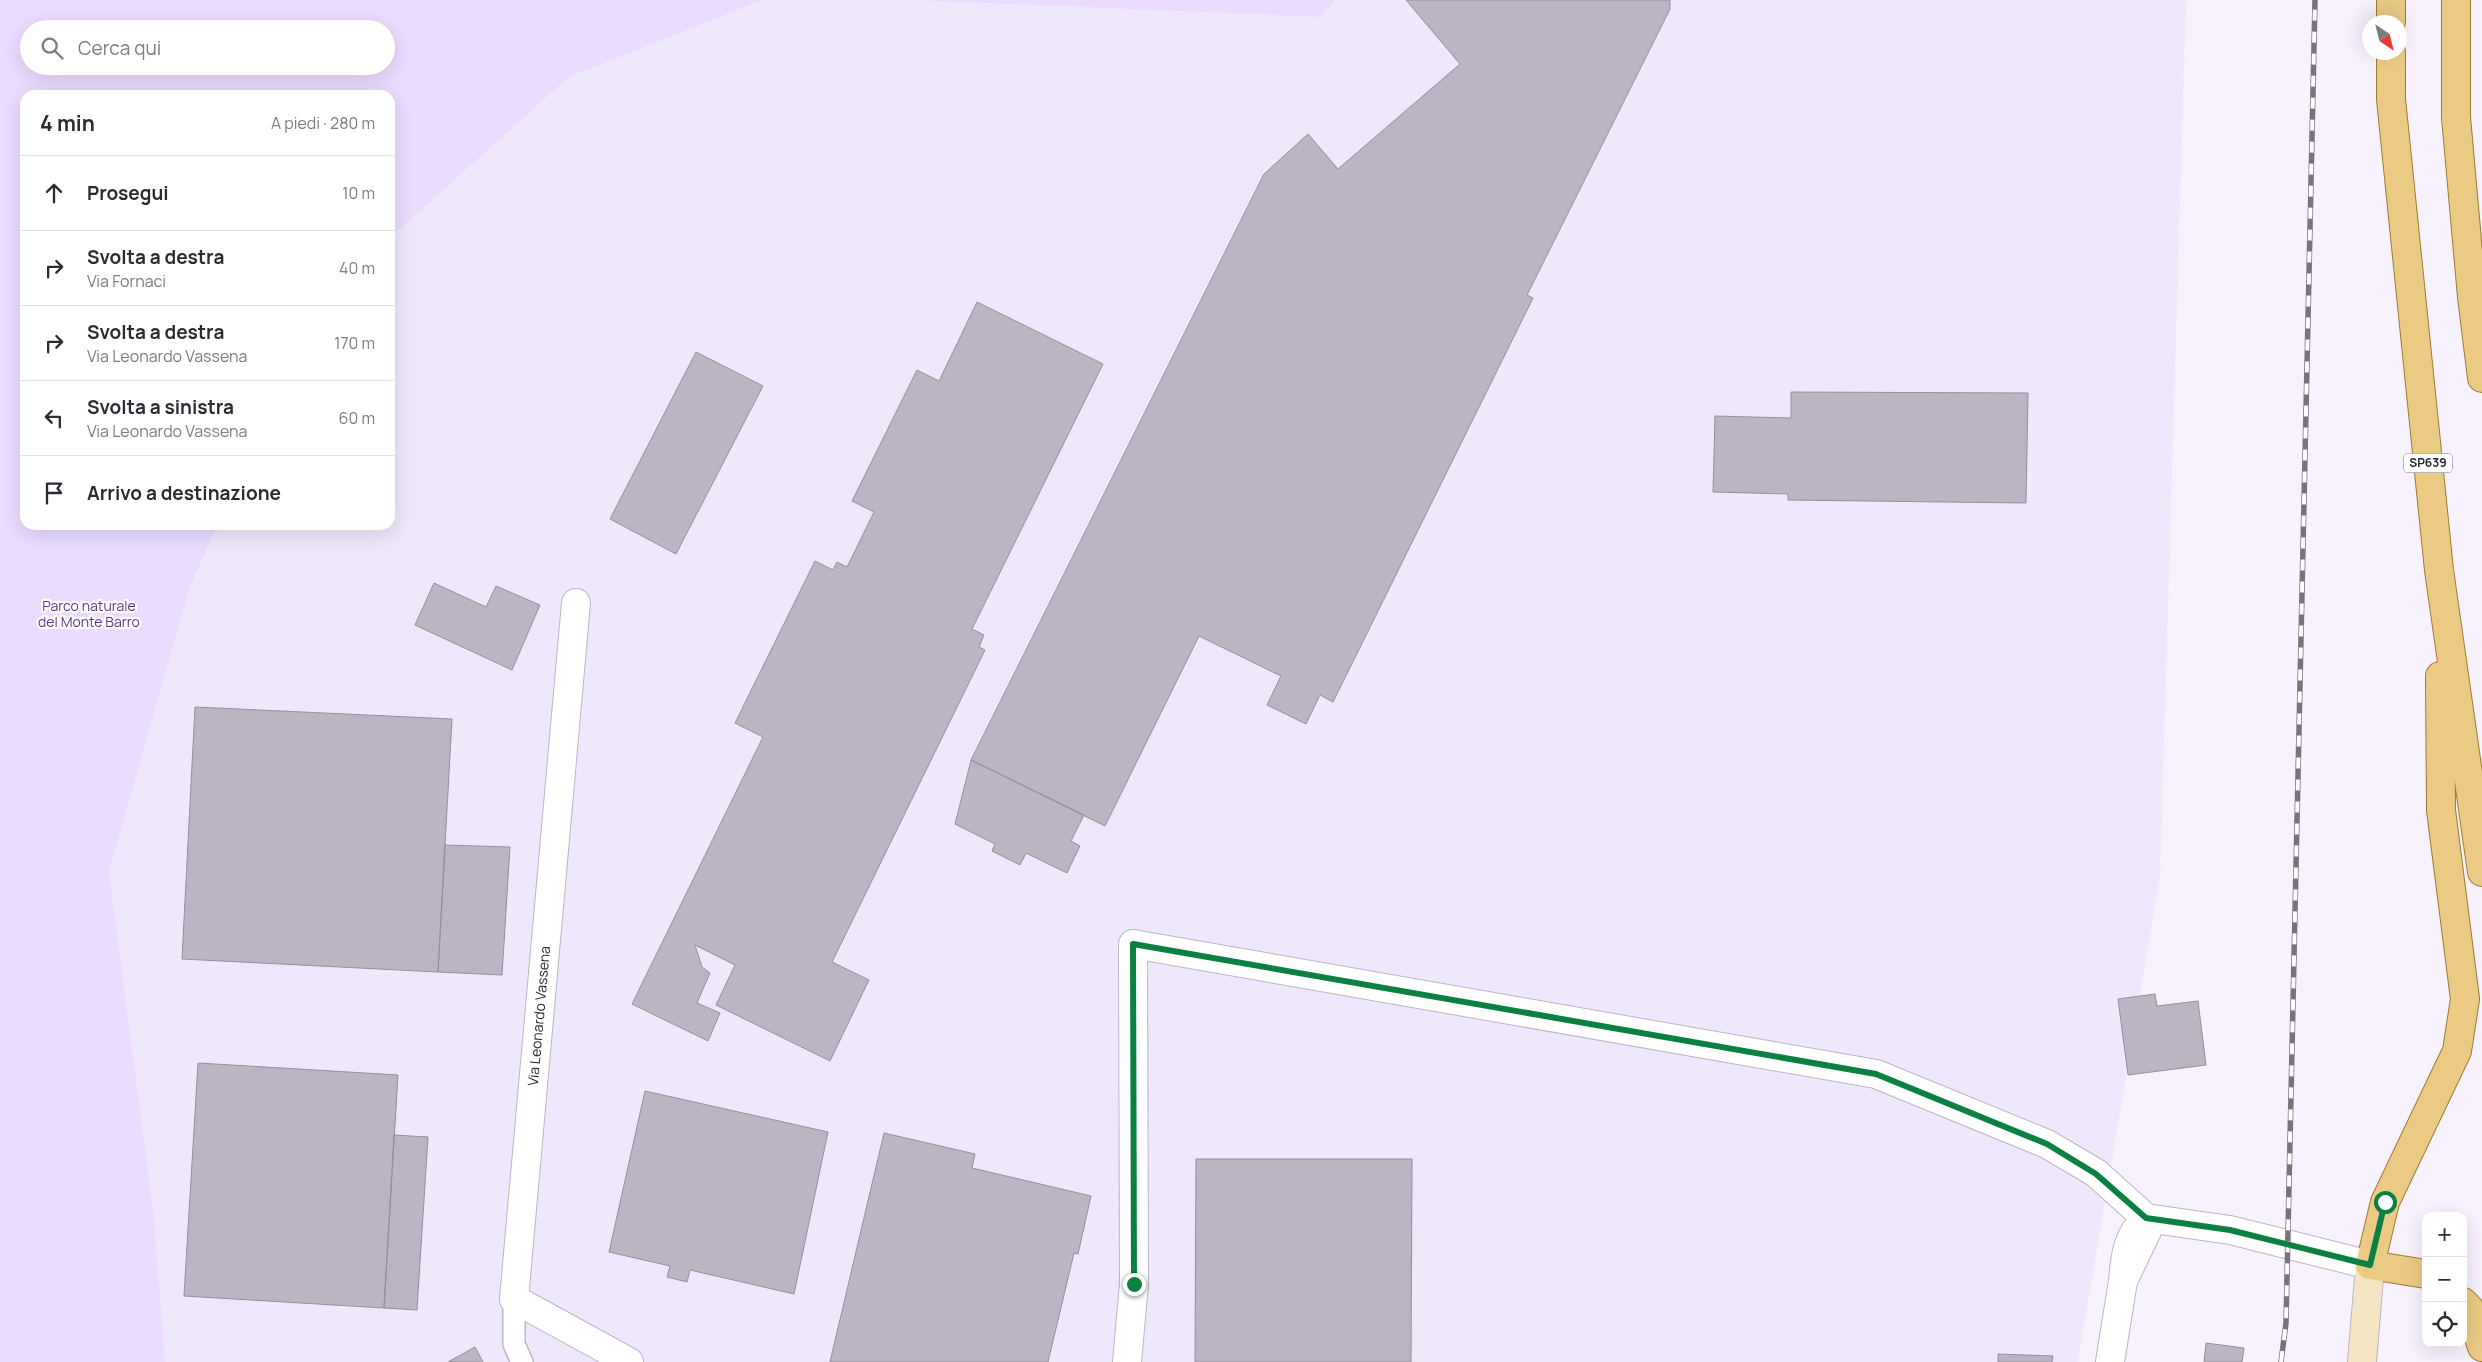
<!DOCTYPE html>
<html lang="it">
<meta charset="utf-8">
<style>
:root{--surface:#fff;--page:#f7f7f7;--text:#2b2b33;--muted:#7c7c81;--line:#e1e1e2}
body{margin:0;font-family:Manrope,sans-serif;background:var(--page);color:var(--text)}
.controls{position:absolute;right:15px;bottom:15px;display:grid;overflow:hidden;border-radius:10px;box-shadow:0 5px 20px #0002}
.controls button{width:45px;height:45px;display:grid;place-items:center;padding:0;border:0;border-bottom:1px solid var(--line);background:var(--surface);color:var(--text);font:25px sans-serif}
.compass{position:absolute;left:2362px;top:15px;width:45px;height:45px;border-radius:50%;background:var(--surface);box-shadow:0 5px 20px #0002;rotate:145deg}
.stop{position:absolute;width:15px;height:15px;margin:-11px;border:4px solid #0b8043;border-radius:50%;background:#fff}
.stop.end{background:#0b8043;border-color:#fff;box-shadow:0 1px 5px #0008}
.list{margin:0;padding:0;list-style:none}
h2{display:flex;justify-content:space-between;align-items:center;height:65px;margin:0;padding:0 20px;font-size:21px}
h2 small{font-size:16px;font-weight:400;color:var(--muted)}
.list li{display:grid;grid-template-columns:32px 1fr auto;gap:15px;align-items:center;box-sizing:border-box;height:75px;padding:0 20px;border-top:1px solid var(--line)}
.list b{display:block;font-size:19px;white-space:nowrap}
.list p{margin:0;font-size:16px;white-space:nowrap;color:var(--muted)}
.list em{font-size:16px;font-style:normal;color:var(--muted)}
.icon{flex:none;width:28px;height:28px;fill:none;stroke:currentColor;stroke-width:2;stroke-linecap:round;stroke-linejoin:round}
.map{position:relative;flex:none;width:2482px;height:1362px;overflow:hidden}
.search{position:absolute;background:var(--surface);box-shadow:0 5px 20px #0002;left:20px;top:20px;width:375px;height:55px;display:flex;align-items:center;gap:12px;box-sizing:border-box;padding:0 18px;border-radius:28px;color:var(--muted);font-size:19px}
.panel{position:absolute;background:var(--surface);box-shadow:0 5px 20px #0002;left:20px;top:90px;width:375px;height:440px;border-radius:15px}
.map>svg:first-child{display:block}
.built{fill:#efe7fc}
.green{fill:#eadbff;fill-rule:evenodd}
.building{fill:#bbb5c3;stroke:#948f9c}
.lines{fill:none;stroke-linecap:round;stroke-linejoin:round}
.service-casing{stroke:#bbb5c3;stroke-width:24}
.minor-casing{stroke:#bbb5c3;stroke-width:30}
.secondary-casing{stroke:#bbb5c3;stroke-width:30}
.primary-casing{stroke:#9f7a30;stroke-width:30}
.service{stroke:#fff;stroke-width:21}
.minor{stroke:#fff;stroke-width:28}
.secondary{stroke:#f5e4c2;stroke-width:28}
.primary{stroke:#ebca84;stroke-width:28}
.rail-casing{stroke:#76737a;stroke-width:5.5}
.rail{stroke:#fff;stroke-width:4;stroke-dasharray:11;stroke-linecap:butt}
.route{stroke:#0b8043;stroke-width:6}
.labels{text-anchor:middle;stroke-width:4.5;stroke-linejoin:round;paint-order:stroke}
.shield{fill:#fff;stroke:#6a686c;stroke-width:1}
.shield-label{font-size:12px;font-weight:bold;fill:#2a282d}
.park-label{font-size:14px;fill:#62348e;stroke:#fff}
.street-label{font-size:14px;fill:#2a282d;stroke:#fff}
</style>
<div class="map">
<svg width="2482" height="1362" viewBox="0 0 2482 1362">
<rect width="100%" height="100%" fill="#f7f2fe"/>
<path class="built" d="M762 0H913L1320 17 1336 0H2186L2160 875 2078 1362H165L154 1217 109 872 190 586 218 525H390V238L569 77Z"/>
<path class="green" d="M0 0H762L569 77 390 238V95H25V525H218L190 586 109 872 154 1217 165 1362H0ZM29 29H386V66H29Z
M913 0H1336L1320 17Z"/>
<path class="building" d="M1406 0H1670V9L1527 295 1533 298 1333 702 1320 695 1306 724 1267 705 1281 676 1199 636 1105 826 971 760 1264 174 1308 134 1338 169 1460 64Z
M977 302 1103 364 972 629 984 635 979 647 985 650 832 962 869 980 830 1061 716 1005 735 965 695 945 702 967 710 973 697 1003 720 1013 708 1041 632 1004 763 737 735 723 815 561 833 570 837 562 847 567 874 512 852 501 917 370 939 381Z
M696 352 763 386 676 554 610 519Z
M1791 392 2028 393 2026 503 1788 500V494L1713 492 1715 416 1791 418Z
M434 583 486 607 496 586 540 605 512 670 415 625Z
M195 707 452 719 438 972 182 959Z
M971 760 1084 815 1071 841 1080 846 1067 873 1026 853 1020 865 992 851 995 844 955 824Z
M445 845 510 847 502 975 438 972Z
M2155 994 2157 1006 2198 1001 2206 1065 2128 1075 2118 999Z
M198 1063 398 1075 384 1308 184 1296Z
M645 1091 828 1132 794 1294 690 1270 687 1282 667 1277 670 1266 609 1252Z
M884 1133 975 1154 972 1168 1091 1196 1078 1254 1074 1253 1048 1362H830Z
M394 1135 428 1137 417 1310 384 1308Z
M1196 1159H1412L1411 1362H1195Z
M2206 1343 2244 1348 2242 1362H2204Z
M475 1347 483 1362H448Z
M1998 1354 2053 1356 2052 1362H1998Z"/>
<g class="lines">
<defs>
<path id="service" d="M514 1299V1344L522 1362"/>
<path id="minor" d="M576 603 514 1299 629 1362
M2146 1218 2230 1230 2370 1265
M2146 1218 2147 1231 2123 1281C2125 1256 2127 1236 2146 1218Z
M1127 1362 1134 1284 1133 944 1876 1074 2047 1144 2096 1173 2146 1218
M2110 1362 2123 1281"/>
<path id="secondary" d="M2362 1362 2370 1265"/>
<path id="primary" d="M2456 0V117L2472 297 2482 378
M2391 22V0
M2391 52V99L2439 570 2482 872
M2426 1274 2370 1265 2385 1202 2457 1051 2465 999 2441 810 2440 676
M2463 1302 2469 1308 2482 1347"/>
</defs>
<use href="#service" class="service-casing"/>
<use href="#minor" class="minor-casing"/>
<use href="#secondary" class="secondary-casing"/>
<use href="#primary" class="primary-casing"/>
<use href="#service" class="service"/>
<use href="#minor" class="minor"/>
<use href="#secondary" class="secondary"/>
<use href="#primary" class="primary"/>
<defs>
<path id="rail" d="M2281 1362 2286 1323 2315 0"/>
</defs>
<use href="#rail" class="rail-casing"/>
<use href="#rail" class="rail"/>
</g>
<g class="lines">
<path class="route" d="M1134 1284 1133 944 1876 1074 2047 1144 2096 1174 2146 1218 2230 1230 2370 1265 2385 1202"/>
</g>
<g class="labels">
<rect class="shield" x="2404" y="453.5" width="48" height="19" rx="4"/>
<g class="shield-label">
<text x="2428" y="467">SP639</text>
</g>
<g class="park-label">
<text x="89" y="611">Parco naturale<tspan x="89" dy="16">del Monte Barro</tspan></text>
</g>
<g class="street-label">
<text transform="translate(539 1016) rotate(-85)" y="5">Via Leonardo Vassena</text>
</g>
</g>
</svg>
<div class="controls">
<button>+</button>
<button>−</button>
<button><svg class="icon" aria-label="locate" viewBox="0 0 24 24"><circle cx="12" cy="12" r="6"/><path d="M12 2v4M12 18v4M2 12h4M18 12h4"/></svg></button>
</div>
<svg class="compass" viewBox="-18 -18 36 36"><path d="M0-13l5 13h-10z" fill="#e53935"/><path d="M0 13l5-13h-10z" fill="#7c7c81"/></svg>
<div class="stop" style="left:2385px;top:1202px"></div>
<div class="stop end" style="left:1134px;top:1284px"></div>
<div class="search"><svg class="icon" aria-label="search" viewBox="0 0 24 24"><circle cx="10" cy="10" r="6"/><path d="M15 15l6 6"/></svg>Cerca qui</div>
<section class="panel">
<h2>4 min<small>A piedi · 280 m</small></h2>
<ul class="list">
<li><svg class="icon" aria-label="ahead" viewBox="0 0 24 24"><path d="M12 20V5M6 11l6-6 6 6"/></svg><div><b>Prosegui</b></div><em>10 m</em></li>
<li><svg class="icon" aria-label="right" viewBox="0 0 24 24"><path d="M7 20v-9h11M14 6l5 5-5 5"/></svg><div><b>Svolta a destra</b><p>Via Fornaci</p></div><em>40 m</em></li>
<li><svg class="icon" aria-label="right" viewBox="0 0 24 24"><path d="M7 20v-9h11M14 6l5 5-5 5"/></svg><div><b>Svolta a destra</b><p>Via Leonardo Vassena</p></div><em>170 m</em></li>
<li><svg class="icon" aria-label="left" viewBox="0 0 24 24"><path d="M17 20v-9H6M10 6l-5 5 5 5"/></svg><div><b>Svolta a sinistra</b><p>Via Leonardo Vassena</p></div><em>60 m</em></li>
<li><svg class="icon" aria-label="arrive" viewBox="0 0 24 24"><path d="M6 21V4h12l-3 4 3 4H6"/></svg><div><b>Arrivo a destinazione</b></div></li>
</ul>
</section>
</div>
